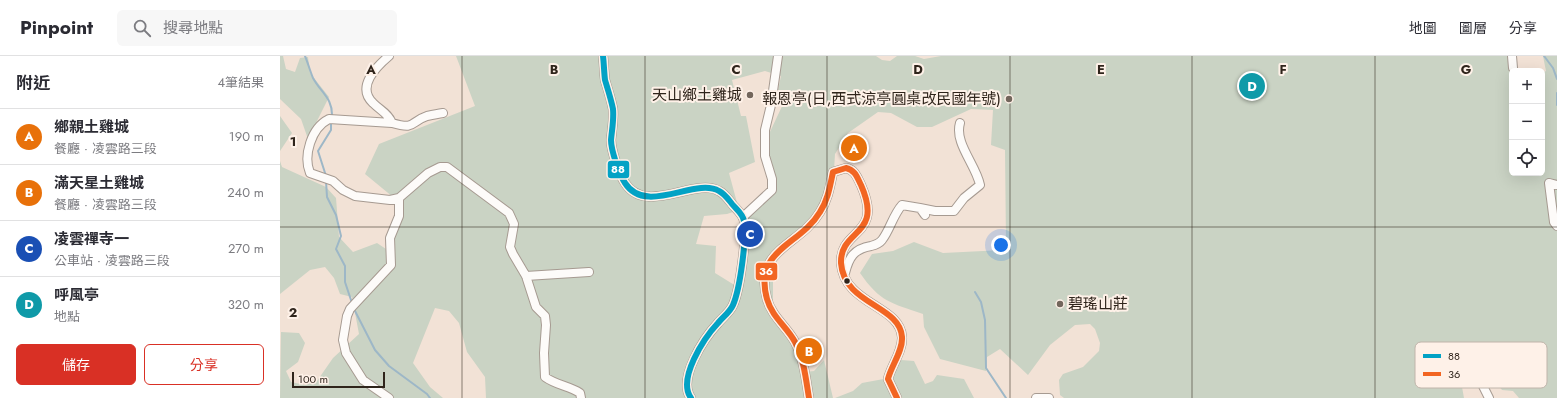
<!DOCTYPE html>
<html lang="zh-TW">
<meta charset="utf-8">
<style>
:root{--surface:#fff;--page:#f7f7f7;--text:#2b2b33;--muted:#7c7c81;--line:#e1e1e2;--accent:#d93025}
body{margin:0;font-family:Jost,"Noto Sans TC",sans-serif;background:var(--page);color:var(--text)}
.controls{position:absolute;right:12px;top:12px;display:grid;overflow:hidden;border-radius:6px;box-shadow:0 4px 16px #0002}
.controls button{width:36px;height:36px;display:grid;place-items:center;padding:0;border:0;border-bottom:1px solid var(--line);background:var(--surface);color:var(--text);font:20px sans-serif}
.scale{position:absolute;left:12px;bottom:10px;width:93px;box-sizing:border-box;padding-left:4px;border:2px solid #2f241b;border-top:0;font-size:11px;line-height:14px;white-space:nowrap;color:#2f241b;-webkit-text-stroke:3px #fef1e8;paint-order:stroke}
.you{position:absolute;left:721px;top:189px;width:14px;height:14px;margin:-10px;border:3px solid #fff;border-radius:50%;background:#1a73e8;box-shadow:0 0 0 6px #1a73e833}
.badge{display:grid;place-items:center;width:26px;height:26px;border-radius:50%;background:var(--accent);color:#fff;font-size:13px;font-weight:700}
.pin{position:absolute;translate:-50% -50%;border:2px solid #fff;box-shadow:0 1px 4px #0006}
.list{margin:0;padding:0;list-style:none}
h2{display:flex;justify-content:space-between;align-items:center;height:52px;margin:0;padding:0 16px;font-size:17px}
h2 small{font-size:13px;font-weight:400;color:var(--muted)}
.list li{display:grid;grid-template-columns:26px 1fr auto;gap:12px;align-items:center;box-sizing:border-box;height:56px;padding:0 16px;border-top:1px solid var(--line)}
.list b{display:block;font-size:15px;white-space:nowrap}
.list p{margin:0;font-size:13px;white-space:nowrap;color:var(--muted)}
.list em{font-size:13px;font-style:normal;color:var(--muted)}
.actions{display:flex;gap:8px;padding:12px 16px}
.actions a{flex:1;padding:9px 0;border:1px solid var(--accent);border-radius:6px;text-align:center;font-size:14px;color:var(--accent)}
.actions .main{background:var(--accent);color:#fff}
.icon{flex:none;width:22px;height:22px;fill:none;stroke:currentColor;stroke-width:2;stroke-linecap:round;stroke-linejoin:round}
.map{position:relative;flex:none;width:1277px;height:342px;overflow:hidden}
header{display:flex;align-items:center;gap:24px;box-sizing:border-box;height:56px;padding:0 20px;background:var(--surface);border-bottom:1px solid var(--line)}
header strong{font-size:19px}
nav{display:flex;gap:22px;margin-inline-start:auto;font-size:14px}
.search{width:280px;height:36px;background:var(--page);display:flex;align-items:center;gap:10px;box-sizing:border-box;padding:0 14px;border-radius:6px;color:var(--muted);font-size:15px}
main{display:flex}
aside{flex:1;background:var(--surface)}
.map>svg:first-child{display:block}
.green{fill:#cad3c4;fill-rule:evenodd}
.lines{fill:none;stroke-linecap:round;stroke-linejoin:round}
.stream{stroke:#9db7c7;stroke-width:2}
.minor-casing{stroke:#a69a91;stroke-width:10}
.minor{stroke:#fdfbf9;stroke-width:8}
.bus-1-casing{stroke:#fef1e8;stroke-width:9}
.bus-2-casing{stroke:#fef1e8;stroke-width:9}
.bus-1{stroke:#02a2c5;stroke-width:6}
.bus-2{stroke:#f26522;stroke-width:6}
.grid{fill:none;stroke:#2f241b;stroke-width:1;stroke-opacity:0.55}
.poi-dot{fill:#73665c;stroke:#fef1e8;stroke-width:1.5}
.bus-dot{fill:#2f241b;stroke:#fef1e8;stroke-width:1.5}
.labels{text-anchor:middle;stroke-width:4;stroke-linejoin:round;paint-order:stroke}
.poi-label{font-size:15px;fill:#2f241b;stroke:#fef1e8;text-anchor:end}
.key{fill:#fef1e8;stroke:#c0b4aa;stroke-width:1}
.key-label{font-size:11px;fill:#2f241b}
.grid-label{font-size:13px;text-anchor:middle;font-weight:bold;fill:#2f241b;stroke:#fef1e8;stroke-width:4;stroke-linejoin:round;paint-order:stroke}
.line-badge{stroke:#fef1e8;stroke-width:1.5}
.badge-label{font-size:11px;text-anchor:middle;font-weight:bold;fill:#fff}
</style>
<header>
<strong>Pinpoint</strong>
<div class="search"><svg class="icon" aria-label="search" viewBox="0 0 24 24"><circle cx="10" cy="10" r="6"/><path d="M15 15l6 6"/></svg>搜尋地點</div>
<nav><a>地圖</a><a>圖層</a><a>分享</a></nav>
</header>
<main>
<aside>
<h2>附近<small>4筆結果</small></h2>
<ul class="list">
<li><span class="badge" style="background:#e8710a">A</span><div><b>鄉親土雞城</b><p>餐廳 · 凌雲路三段</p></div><em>190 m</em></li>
<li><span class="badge" style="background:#e8710a">B</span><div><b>滿天星土雞城</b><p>餐廳 · 凌雲路三段</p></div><em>240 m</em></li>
<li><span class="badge" style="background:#1a4fb4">C</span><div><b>凌雲禪寺一</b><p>公車站 · 凌雲路三段</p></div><em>270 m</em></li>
<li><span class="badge" style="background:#0f9aa8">D</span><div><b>呼風亭</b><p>地點</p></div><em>320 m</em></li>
</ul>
<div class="actions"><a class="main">儲存</a><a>分享</a></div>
</aside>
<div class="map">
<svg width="1277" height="342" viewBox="0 0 1277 342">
<rect width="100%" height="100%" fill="#f2e2d6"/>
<path class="green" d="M0 0H3L6 13 15 16 20 2 28 1 30 17 49 41 28 83 21 63 0 43Z
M176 0H596L602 4 610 5 617 0H635L644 3 661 0H1232V117H1262V17L1266 15 1263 0H1277V342H1239L1233 335 1222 334 1205 312 1200 314 1192 327 1182 331 1184 342H784L780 339 779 324 783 318 803 311 819 295 820 287 815 273 810 268 795 269 770 289 748 319 720 293 707 301 706 315 660 303 644 271 643 258C611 247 600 246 580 217L592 198 613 195 634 186 663 197 723 194 726 187 725 94 711 89 713 54 691 53 652 71H637L611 57 598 56 568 77 555 98 553 130 547 145 495 203 493 210V249L526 316 534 315 544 304 553 342H206L205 321 187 296 179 267 169 255 155 252 133 307 150 331 163 342H0L1 276 19 277 25 287 18 306 6 315 11 326 25 329 37 325 53 302 79 278 72 241 60 238 54 222 45 211 30 214 0 238V105L2 111 46 131 56 142 59 181 73 196 97 187 109 195 119 146 85 118 99 88 195 50ZM485 15 501 20 498 34 505 44 488 80 491 135 463 169 456 230 435 217 436 190 416 188 424 160 447 158 459 154 449 117 475 106 466 60H461L452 24Z
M0 60 12 77 0 95Z
M621 304 634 305 645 328 653 325 657 319 684 323 694 342H555L573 335 582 327 609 322Z"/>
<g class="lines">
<path class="stream" d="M25 0C28 7 30 15 33 22 41 37 53 42 52 61
M1264 0 1273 12 1277 23
M1277 37V49
M46 120 38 95 51 74V66
M46 125 47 141 56 159 61 180 56 193 65 210V226L72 247
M695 236 701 246 705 264 706 312 726 342
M74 253 95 294 109 310 147 338 150 342"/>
<defs>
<path id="minor" d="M109 0C96 11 76 31 93 47 101 55 108 57 112 67L49 63C31 72 23 100 30 117L53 125 63 134 75 140 110 144 119 142 148 117 160 111H167L229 157 234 168 230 191 233 198 246 220 256 251 265 260 266 269 264 297 265 321C276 329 289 330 300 337L301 342
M323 0C324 8 324 16 325 24 328 34 331 43 333 53 334 64 332 73 331 84 331 94 339 118 345 127 366 160 415 121 439 135 445 138 448 143 452 148 456 153 463 158 464 165 467 181 460 233 453 249 450 256 443 261 438 267 424 282 397 323 411 342
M1232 0 1233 12
M112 67C137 74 129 66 147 60 152 59 157 58 163 57
M1277 129 1269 127 1274 166 1277 170
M640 152 655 155H674L684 142 700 129C696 109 674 87 680 67
M463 161 492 134V123L485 100V74L491 49 498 0
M565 217C569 201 574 193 591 190 595 189 599 188 602 184 610 174 613 159 622 149L640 152 645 159
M246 220 309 216
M1202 328 1209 342
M109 342 83 324 66 297 63 284 67 260 70 253 111 209 110 182 119 160V142
M529 342C526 324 524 303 515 286 507 271 492 261 487 243 473 193 520 190 540 156 548 144 550 130 553 116L566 112C575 114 577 121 581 129 604 181 560 172 561 207 564 249 620 249 622 281 623 295 611 310 608 323L617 342
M756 342H769"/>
</defs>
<use href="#minor" class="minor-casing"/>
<use href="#minor" class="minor"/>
<defs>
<path id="bus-1" d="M323 0C324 8 324 16 325 24 328 34 331 43 333 53 334 64 332 73 331 84 331 94 339 118 345 127 366 160 415 121 439 135 445 138 448 143 452 148 456 153 463 158 464 165 467 181 460 233 453 249 450 256 443 261 438 267 424 282 397 323 411 342"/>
<path id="bus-2" d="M529 342C526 324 524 303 515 286 507 271 492 261 487 243 473 193 520 190 540 156 548 144 550 130 553 116L566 112C575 114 577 121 581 129 604 181 560 172 561 207 564 249 620 249 622 281 623 295 611 310 608 323L617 342"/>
</defs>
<use href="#bus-1" class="bus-1-casing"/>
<use href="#bus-2" class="bus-2-casing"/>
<use href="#bus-1" class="bus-1"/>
<use href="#bus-2" class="bus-2"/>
</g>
<path class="grid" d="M182 0V342M365 0V342M547 0V342M730 0V342M912 0V342M1095 0V342M0 171H1277"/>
<g class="poi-dot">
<circle cx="470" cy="39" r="4"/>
<circle cx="729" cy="43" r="4"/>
<circle cx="780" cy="248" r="4"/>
</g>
<circle class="bus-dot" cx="567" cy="225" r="3.5"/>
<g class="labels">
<g class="poi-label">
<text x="462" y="44">天山鄉土雞城</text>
<text x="721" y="48">報恩亭(日,西式涼亭圓桌改民國年號)</text>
<text x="788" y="253" text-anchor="start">碧瑤山莊</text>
</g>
</g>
<rect x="1135" y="286" width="132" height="46" rx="6" class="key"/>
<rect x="1143" y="298" width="18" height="4" fill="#02a2c5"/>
<rect x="1143" y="316" width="18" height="4" fill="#f26522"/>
<g class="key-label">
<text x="1168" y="304">88</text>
<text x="1168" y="322">36</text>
</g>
<g class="grid-label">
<text x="91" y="18">A</text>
<text x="274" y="18">B</text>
<text x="456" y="18">C</text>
<text x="638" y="18">D</text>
<text x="821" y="18">E</text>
<text x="1003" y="18">F</text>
<text x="1186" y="18">G</text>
<text x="13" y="90">1</text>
<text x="13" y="261">2</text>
</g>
<g class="line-badge">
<rect x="327" y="104" width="23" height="19" rx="4" fill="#02a2c5"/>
<rect x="475" y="206" width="23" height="19" rx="4" fill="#f26522"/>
</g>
<g class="badge-label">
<text x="338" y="117">88</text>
<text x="486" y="219">36</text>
</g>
</svg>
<div class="controls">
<button>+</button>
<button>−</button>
<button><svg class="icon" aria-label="locate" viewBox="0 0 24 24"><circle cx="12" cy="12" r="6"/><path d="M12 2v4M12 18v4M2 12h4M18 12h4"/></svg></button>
</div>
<div class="scale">100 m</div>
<div class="you"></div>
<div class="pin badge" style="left:574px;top:92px;background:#e8710a">A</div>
<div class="pin badge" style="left:529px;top:295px;background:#e8710a">B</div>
<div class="pin badge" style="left:470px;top:178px;background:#1a4fb4">C</div>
<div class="pin badge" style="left:972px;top:30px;background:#0f9aa8">D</div>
</div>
</main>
